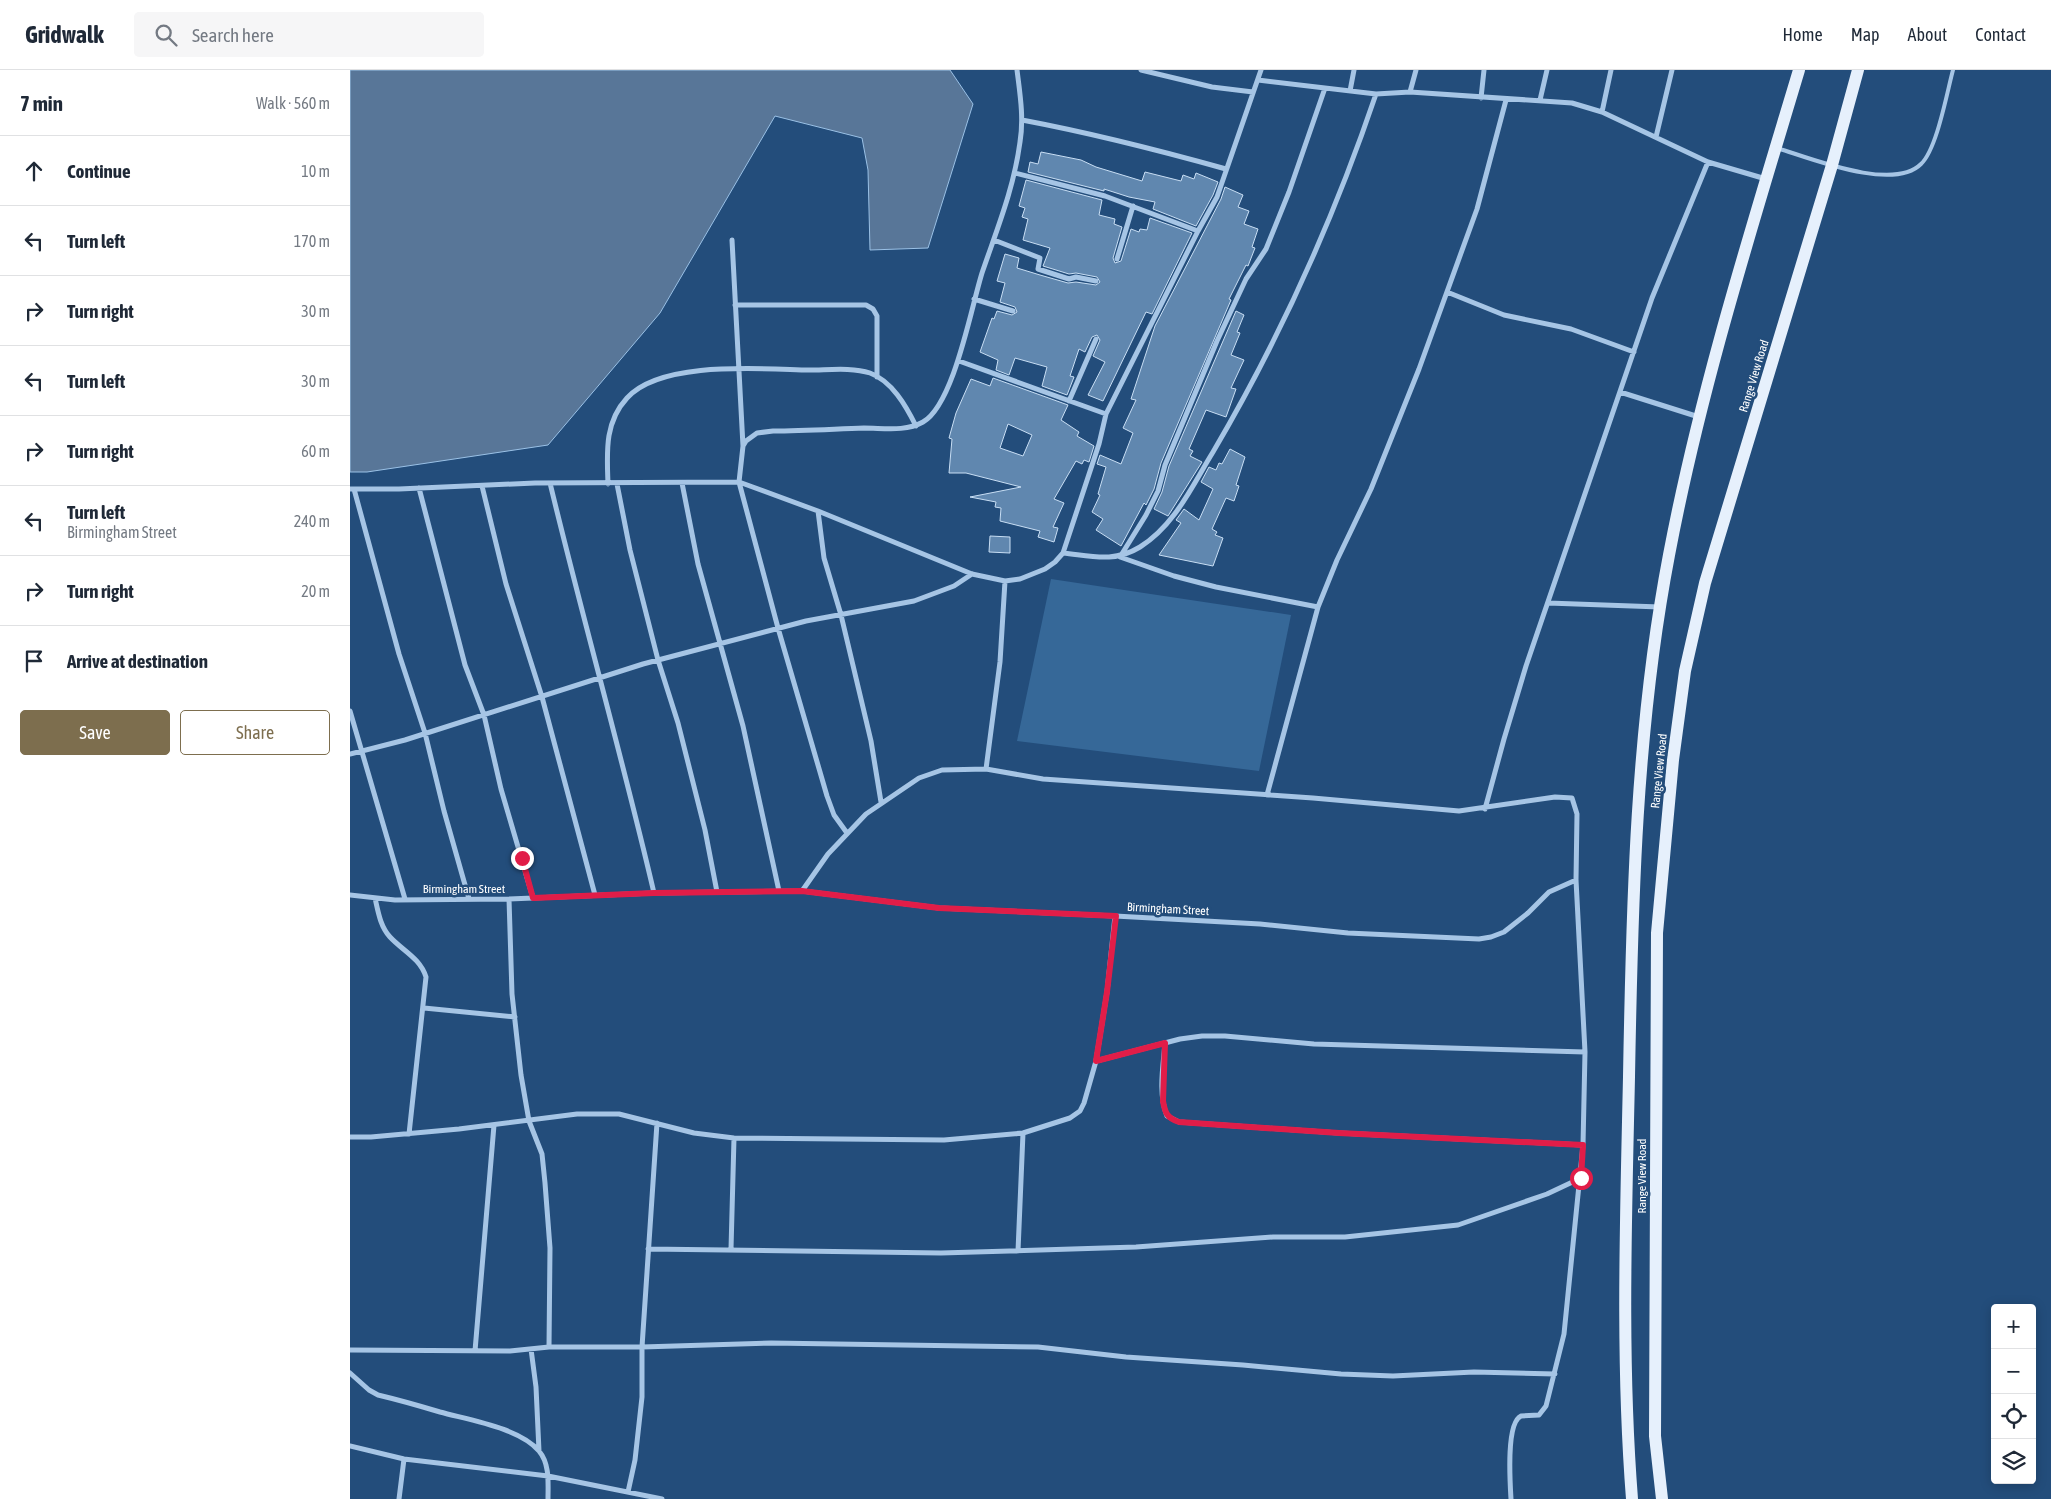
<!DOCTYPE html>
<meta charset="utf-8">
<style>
:root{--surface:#fff;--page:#f6f6f7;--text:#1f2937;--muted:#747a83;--line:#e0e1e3;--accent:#7d6e4e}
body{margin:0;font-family:"Asap Condensed",sans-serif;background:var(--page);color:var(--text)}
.controls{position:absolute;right:15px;bottom:15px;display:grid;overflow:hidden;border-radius:5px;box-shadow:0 2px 12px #0003}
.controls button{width:45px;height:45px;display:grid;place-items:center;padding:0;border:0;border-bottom:1px solid var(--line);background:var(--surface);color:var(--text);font:25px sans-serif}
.stop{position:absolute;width:15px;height:15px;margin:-11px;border:4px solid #e11d48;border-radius:50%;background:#fff}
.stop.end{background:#e11d48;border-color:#fff;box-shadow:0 1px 5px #0008}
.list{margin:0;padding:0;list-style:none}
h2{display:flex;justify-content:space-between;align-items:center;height:65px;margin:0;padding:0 20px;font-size:21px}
h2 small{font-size:16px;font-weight:400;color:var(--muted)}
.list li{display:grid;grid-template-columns:32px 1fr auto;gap:15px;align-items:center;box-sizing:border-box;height:70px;padding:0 20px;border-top:1px solid var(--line)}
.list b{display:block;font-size:19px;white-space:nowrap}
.list p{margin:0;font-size:16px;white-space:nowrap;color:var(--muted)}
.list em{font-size:16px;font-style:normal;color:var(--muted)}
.actions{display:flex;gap:10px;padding:15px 20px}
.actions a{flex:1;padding:11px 0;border:1px solid var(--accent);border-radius:5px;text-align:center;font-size:18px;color:var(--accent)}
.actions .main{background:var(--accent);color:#fff}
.icon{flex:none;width:28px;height:28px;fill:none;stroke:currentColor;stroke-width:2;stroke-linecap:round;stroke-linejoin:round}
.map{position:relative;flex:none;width:1701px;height:1429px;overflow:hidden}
header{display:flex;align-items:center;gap:30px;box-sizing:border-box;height:70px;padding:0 25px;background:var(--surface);border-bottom:1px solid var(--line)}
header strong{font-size:24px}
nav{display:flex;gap:28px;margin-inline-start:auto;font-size:18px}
.search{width:350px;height:45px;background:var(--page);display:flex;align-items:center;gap:12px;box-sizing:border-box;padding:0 18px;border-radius:5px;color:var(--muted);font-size:19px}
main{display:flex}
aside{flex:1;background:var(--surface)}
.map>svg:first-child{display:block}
.green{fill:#366898}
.water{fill:#587698;stroke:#9ac1e6}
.building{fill:#6087af;stroke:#c8def4;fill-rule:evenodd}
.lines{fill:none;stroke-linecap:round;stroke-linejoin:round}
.lane{stroke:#a6c5e5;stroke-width:4}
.street{stroke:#a6c5e5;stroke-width:5}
.primary{stroke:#e6f0fc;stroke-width:12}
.route{stroke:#e11d48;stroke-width:6}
.labels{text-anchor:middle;stroke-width:5;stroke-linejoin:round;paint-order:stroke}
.street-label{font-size:12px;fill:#fff;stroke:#234d7b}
</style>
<header>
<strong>Gridwalk</strong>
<div class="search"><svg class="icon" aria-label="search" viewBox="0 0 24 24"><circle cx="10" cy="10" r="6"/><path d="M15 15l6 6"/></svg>Search here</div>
<nav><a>Home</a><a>Map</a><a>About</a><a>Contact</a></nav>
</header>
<main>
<aside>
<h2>7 min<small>Walk · 560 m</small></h2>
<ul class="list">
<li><svg class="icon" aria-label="ahead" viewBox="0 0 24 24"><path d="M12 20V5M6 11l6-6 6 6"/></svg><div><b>Continue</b></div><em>10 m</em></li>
<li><svg class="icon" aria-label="left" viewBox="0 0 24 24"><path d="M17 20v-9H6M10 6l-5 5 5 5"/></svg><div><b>Turn left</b></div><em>170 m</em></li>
<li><svg class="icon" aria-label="right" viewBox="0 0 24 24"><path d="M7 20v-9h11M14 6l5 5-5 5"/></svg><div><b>Turn right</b></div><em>30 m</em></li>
<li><svg class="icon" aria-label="left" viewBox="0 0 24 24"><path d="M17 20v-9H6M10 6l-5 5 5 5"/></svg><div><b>Turn left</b></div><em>30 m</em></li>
<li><svg class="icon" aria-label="right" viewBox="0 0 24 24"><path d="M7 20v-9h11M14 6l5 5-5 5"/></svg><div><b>Turn right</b></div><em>60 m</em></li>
<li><svg class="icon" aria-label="left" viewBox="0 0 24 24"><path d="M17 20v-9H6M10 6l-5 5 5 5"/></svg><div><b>Turn left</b><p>Birmingham Street</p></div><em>240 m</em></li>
<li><svg class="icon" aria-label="right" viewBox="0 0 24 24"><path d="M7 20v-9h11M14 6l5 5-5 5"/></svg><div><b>Turn right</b></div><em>20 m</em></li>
<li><svg class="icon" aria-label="arrive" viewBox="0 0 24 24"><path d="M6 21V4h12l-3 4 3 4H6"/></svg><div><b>Arrive at destination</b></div></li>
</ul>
<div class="actions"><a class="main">Save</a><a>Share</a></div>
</aside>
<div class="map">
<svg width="1701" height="1429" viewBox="0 0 1701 1429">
<rect width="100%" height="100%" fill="#234d7b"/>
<path class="green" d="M701 509 941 545 909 701 667 671Z"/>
<path class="water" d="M0 0H600L623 34 578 178 520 180 518 100 512 68 425 46 310 243 198 375 17 402H0Z"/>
<path class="building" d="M691 82 731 90 746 97 792 111 795 102 831 111 833 105 844 109 846 103 868 112 863 125 846 156 803 139 805 132 779 127 754 119V121L678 102 680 92 688 94Z
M676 110 752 130 749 145 765 149 764 154 772 157 763 188 765 193 771 191 781 159 789 162 790 159 797 160 800 148 842 163 802 244 796 242 753 331 738 325 755 292 743 286 750 270 747 265 742 267 735 282 729 279 720 306 724 307 717 325 692 316 697 297 665 288 659 305 646 300 648 290 630 282 642 248 644 249 647 241 662 245 667 242 665 237 650 232 655 213 647 211 655 184 669 188 667 198 690 205 718 213 726 212 746 215 750 212 747 207 726 203 719 204 693 196 700 178 673 170 678 149 672 147 675 138 669 136Z
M875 117 893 125 888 137 899 141 894 154 908 159 902 177 905 178 898 196 896 195 879 229 881 230 811 393 804 419 796 435 794 433 771 476 746 460 753 449 742 442 750 425 748 424 756 397 747 394 750 385 771 394 783 363 773 358 786 330 781 329 805 256 871 129Z
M886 241 894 245 887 262 890 263 881 285 894 290 881 318 886 319 876 347 856 340 839 379 843 381 840 386 852 392 818 446 804 439 812 422 819 396Z
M643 308 718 335 711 350 729 362 727 366 744 376 739 392 734 390 732 394 726 391 704 429 714 433 703 457 708 458 704 472 688 467 690 461 650 451 651 438 645 437 646 432 620 427 671 417 616 403H599L602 369 599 368 606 343 621 309 640 316ZM658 354 682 365 673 386 650 378Z
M880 379 895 387 886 415 889 416 884 431 876 428 862 459 867 462 865 465 873 468 863 496 809 485 831 453 826 450 834 439 849 450 863 419 851 412 859 397 866 400 869 393 872 394Z
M640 466 660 467V483L639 482Z"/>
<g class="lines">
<path class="lane" d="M1427 78C1460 88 1543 122 1571 94 1587 79 1597 22 1603 0"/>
<path class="street" d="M791 0 862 17 903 22
M908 10 1026 24 1060 22 1222 33 1252 42 1358 92 1416 109
M1000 21 1004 0
M1060 22 1066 0
M1131 28 1134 0
M1190 30 1197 0
M1252 42 1261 0
M672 50C741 63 808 80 876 99
M1306 67 1322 0
M665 103 755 126 848 161
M382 170 393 376
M644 170 690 188 688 199 719 209 726 207 746 211
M767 189 783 136
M1097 222 1154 245 1221 259 1284 282
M624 229 663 241
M385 235H516L523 239 527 246V307
M609 291 756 344
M1270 322 1349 347
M719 331 746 269
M200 413C233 550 272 686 304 823
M332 413 348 494 393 656 429 821
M258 414C257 383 254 353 277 328 311 290 412 299 459 300 478 300 502 297 520 303 542 311 556 336 566 356
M267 414 280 480 308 590 328 653 355 760 367 822
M132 416 156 514 192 627 245 825
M69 418 115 595 134 645 151 719 183 828
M0 419H49L185 413 389 412 468 441 622 504 655 511 670 509 695 499 705 492 713 483 749 374 756 344 848 161 867 127 911 0
M4 419 49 584 75 663 94 741 119 829
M468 441 474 488 491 545 521 671 531 732
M713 483C742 486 764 493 790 477 825 455 842 416 863 382 929 270 984 148 1026 24
M1198 533 1310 537
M968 537 866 517 824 506 770 487 796 445 808 421 815 395 867 271 896 209 916 179 939 122 975 18
M0 641 55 829
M0 684 55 670 293 594 456 551 564 531 604 516 622 504
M636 699 650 592 655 511
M917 725 968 537 987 490 1021 419 1069 299 1127 139 1156 30
M1135 739 1154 669 1176 596 1302 228 1358 92
M497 763 484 745 477 726 428 558 389 412 393 376 396 371 407 363 423 361C453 361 484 359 514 358 534 358 555 362 573 352 604 334 621 238 632 203 647 159 664 118 670 72 674 48 670 24 667 0
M452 821 478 784 516 744 569 708 592 700 636 699 693 709 963 728 1109 741 1205 727 1222 728 1227 744 1226 810 1235 982 1233 1075 1214 1264 1196 1336 1189 1345 1171 1346C1156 1353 1160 1412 1161 1429
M0 825 45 830 159 829 304 823 452 821 589 838 765 846 910 854 998 863 1129 869 1141 867 1154 862 1178 843 1199 822 1226 810
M25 828C28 841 30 856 40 867 53 881 70 888 76 907L59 1064
M159 829 162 924 171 1005 179 1051 192 1084 195 1113 200 1178 199 1277
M74 938 165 947
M815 973C813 997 808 1024 817 1046L829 1052 989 1063 1233 1075
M746 991 830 969 852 966H875L964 974 1235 982
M0 1067H21L109 1059 227 1044H269L344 1063 384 1068 594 1070 673 1063 720 1048 730 1041 734 1033 746 991 757 922 765 846
M298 1179 591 1183 786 1177 923 1167H995L1108 1155 1197 1124 1231 1108
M381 1179 384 1068
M668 1181 673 1063
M181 1279 186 1317 189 1381
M0 1280 160 1281 199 1277H292L421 1273 688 1277 776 1287 893 1295 991 1304 1043 1306 1124 1302 1205 1304
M125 1281 144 1055
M0 1303 19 1320 28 1325C49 1330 70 1336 90 1342 119 1350 170 1358 189 1381 200 1394 198 1413 198 1429
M0 1376 54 1389 198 1406 312 1429
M278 1422 285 1390 292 1327V1277L307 1053
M49 1429 54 1389"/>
<path class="primary" d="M1282 1429C1271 1289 1276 1147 1279 1007 1282 833 1286 657 1319 485 1350 321 1401 160 1449 0
M1312 1429 1305 1366 1307 863 1323 690 1335 601 1355 513 1482 95 1508 0"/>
</g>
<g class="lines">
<path class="route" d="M172 788 183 828 304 823 452 821 589 838 766 846 757 922 746 991 815 973 813 1031C815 1043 817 1048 829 1052L989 1063 1233 1075 1231 1108"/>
</g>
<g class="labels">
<g class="street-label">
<text transform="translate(1404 306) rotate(-73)" y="4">Range View Road</text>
<text transform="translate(1309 701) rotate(-84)" y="4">Range View Road</text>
<text x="114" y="823">Birmingham Street</text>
<text transform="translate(818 839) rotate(3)" y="4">Birmingham Street</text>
<text transform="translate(1292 1106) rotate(-90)" y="4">Range View Road</text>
</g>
</g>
</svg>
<div class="controls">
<button>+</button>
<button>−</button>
<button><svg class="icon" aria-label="locate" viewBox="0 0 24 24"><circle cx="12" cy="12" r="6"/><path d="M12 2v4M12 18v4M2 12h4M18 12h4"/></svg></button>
<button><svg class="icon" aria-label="layers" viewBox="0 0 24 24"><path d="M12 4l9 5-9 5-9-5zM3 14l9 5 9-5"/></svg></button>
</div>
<div class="stop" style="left:1231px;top:1108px"></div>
<div class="stop end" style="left:172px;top:788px"></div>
</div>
</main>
